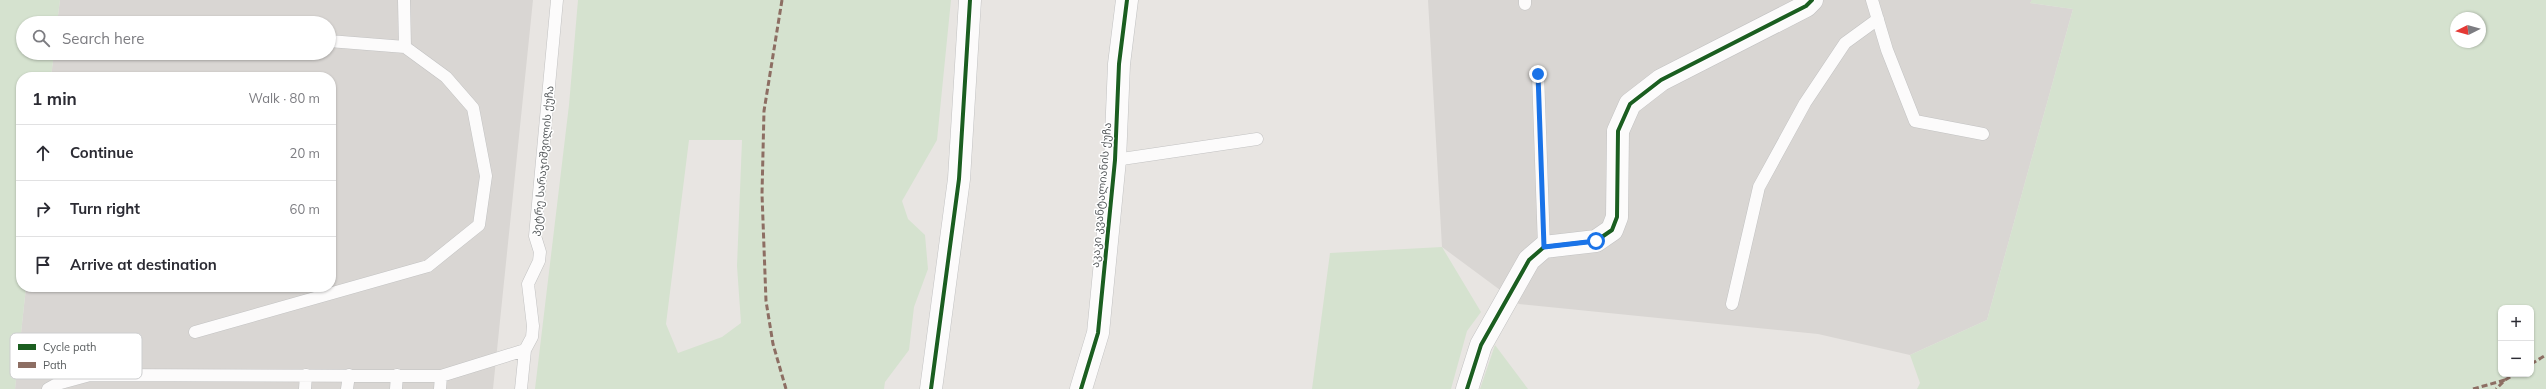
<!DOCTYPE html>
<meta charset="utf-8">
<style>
:root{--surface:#fff;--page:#f7f7f7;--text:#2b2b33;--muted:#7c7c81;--line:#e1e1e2}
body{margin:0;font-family:Mulish,"Noto Sans Georgian",sans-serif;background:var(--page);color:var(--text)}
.controls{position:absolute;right:12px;bottom:12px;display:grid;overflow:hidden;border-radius:8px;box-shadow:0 1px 3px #0004}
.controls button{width:36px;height:36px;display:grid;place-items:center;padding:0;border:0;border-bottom:1px solid var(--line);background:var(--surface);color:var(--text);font:20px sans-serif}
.compass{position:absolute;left:2450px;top:12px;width:36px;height:36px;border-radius:50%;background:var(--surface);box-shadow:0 1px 3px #0004;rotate:264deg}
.stop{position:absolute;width:12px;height:12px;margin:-9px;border:3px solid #1a73e8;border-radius:50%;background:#fff}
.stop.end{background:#1a73e8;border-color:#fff;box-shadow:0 1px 4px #0008}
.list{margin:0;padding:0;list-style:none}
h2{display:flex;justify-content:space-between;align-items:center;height:52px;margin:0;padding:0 16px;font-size:17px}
h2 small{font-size:13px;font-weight:400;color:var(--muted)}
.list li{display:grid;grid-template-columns:26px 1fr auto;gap:12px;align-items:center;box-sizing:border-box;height:56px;padding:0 16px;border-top:1px solid var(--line)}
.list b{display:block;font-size:15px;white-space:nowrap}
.list em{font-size:13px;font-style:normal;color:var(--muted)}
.icon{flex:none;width:22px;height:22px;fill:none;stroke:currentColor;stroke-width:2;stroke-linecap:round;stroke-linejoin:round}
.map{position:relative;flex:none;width:2546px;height:389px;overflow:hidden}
.search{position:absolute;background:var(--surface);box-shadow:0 1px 3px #0004;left:16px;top:16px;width:320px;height:44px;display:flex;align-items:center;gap:10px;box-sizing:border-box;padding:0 14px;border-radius:22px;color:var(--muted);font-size:15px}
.panel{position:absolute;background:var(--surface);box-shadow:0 1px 3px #0004;left:16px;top:72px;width:320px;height:220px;border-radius:16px}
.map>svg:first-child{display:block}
.industrial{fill:#d9d6d3}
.green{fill:#d5e2cf;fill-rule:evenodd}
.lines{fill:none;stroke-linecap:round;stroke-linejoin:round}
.service-casing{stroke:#c2c2c2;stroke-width:13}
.minor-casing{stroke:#c2c2c2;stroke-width:23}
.service{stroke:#fcfbfb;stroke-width:12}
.minor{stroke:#fcfbfb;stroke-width:22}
.quiet{stroke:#8d6e63;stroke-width:3;stroke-dasharray:6 3;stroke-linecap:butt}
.cycleway-casing{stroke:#fff;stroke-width:6}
.cycleway{stroke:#1b5e20;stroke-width:4}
.route{stroke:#1a73e8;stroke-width:5}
.labels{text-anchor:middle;stroke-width:3;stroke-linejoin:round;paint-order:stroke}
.street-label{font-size:11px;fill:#595d5f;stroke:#fff}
.key{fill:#fff;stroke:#cdcecf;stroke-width:1}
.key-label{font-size:11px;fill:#595d5f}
</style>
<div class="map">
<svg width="2546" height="389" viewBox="0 0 2546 389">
<rect width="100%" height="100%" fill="#e8e5e2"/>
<path class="industrial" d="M60 0H533L493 389H15L26 287H331V77H51L54 53H329V23H57Z
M1428 0H2032L2030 3 2073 9 1987 320 1910 355 1818 334 1519 304 1442 247Z"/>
<path class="green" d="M0 0H60L57 23H23V53H54L51 77H21V287H26L15 389H0Z
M578 0H951L937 140 902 201 908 219 925 235 928 269 914 307 909 350 885 382 884 389H535L569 105ZM689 140H742L737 266 741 323 722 337 678 353 666 324Z
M2032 0H2546V389H1917L1920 383 1910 355 1987 320 2073 9 2030 3ZM2456 18H2480V42H2456ZM2501 308H2531V374H2501Z
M1442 247 1481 312 1467 331 1451 389H1312L1330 253Z
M1495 345 1528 389H1480Z"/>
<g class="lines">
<defs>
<path id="service" d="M1525 0V4
M1872 0 1887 50 1915 121 1983 134
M329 41 405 47 404 0
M1538 74 1544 247
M1115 160 1257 139
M1732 304 1759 187 1805 103 1845 43 1878 19
M195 332 428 266 479 225 486 176 473 108 446 77 405 47
M48 389 57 384 90 375 441 376 525 350
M305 389 306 375
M347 389 349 375
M396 389 397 375
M440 389 441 376
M521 389 525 350 532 337 533 326 528 284 539 261 540 252 535 236 557 0"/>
<path id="minor" d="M931 389 959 179 970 0
M1081 389 1098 333 1115 160 1119 64 1127 0
M1467 389 1481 345 1529 260 1544 247 1596 241 1612 230 1617 217 1618 131 1630 104 1661 80 1806 6 1812 0"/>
</defs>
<use href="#service" class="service-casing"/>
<use href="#minor" class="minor-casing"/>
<use href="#service" class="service"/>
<use href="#minor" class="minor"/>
<path class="quiet" d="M782 0 764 111 762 194 766 301 773 344 786 389
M2531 364 2546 355
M2505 380 2515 374
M2473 389 2505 380 2496 389"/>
<defs>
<path id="cycleway" d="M931 389 959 179 970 0
M1081 389 1098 333 1115 160 1119 64 1127 0
M1467 389 1481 345 1529 260 1544 247 1596 241 1612 230 1617 217 1618 131 1630 104 1661 80 1806 6 1812 0"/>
</defs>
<use href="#cycleway" class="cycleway-casing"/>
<use href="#cycleway" class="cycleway"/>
</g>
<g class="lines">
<path class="route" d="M1538 74 1544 247 1596 241"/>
</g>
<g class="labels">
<g class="street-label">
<text transform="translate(543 161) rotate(-85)" y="4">პეტრე სარაჯიშვილის ქუჩა</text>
<text transform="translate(1101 195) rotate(-85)" y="4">აკაკი კვანტალიანის ქუჩა</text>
</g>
</g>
<rect x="10" y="333" width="132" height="46" rx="6" class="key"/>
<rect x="18" y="344" width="18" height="6" fill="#1b5e20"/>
<rect x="18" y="362" width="18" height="6" fill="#8d6e63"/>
<g class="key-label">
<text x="43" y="351">Cycle path</text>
<text x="43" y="369">Path</text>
</g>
</svg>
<div class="controls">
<button>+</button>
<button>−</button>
</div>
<svg class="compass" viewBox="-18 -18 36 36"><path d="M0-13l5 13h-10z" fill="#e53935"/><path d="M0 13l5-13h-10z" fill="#7c7c81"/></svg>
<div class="stop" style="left:1596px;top:241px"></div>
<div class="stop end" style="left:1538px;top:74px"></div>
<div class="search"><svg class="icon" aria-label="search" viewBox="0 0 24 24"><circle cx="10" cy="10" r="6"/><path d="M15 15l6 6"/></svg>Search here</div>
<section class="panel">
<h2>1 min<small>Walk · 80 m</small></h2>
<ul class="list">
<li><svg class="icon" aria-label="ahead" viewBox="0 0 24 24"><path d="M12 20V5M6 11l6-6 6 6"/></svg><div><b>Continue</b></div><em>20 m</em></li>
<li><svg class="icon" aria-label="right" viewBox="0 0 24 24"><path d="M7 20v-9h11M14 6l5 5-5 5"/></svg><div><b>Turn right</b></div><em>60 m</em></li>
<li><svg class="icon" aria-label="arrive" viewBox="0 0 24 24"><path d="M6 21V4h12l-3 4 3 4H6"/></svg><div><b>Arrive at destination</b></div></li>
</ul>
</section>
</div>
